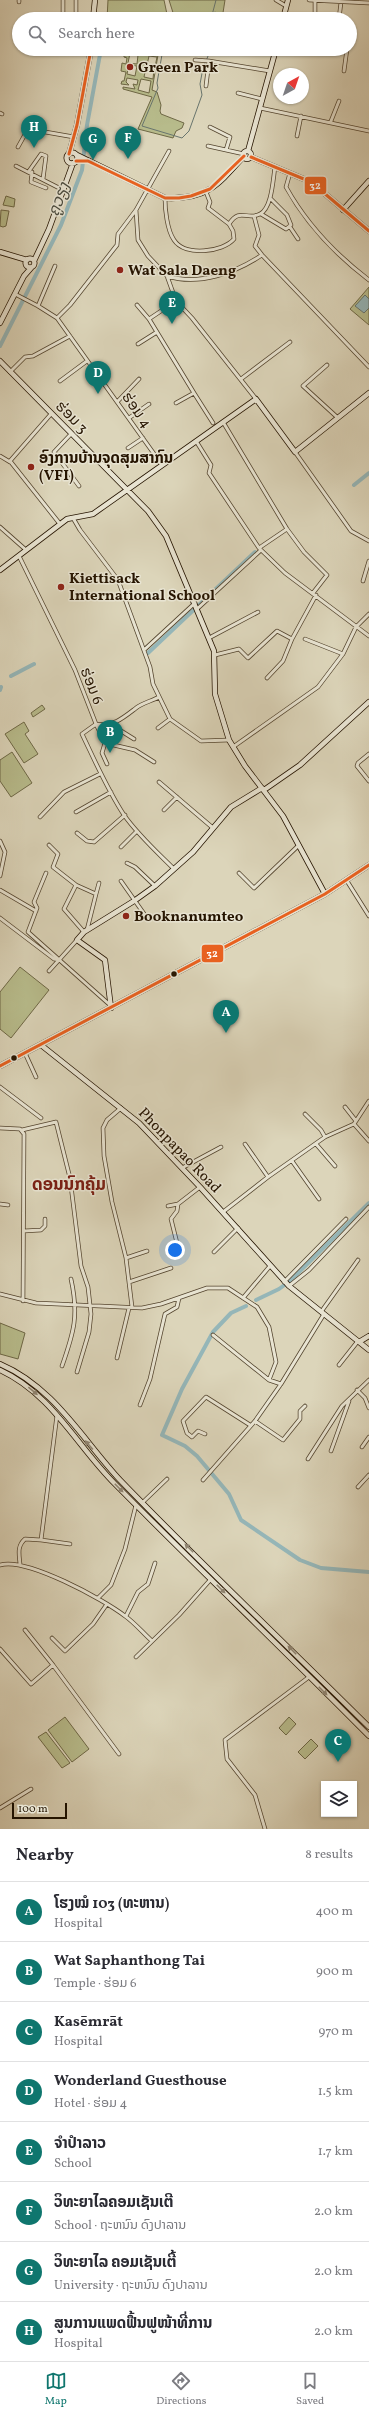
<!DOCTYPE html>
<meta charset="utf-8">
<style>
:root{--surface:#fff;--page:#f7f7f7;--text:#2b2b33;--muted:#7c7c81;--line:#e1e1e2;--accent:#0f766e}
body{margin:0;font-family:Vollkorn,"Noto Sans Lao",serif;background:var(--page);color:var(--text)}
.controls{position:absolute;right:12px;bottom:12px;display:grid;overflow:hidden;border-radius:0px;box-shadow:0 1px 3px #0004}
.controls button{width:36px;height:36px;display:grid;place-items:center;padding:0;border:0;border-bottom:1px solid var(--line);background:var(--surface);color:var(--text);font:20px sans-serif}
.compass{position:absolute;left:273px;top:68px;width:36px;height:36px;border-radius:50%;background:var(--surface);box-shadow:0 1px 3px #0004;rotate:40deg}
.scale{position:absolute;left:12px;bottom:10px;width:55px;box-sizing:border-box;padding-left:4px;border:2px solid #251400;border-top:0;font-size:11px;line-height:14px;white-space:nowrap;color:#251400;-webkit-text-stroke:3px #e8e4d2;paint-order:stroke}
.you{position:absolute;left:175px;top:1250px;width:14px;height:14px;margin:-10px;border:3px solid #fff;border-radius:50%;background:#1a73e8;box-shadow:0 0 0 6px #1a73e833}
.badge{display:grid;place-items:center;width:26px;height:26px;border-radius:50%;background:var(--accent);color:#fff;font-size:13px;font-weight:700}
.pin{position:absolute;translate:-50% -33px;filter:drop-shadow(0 1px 2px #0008)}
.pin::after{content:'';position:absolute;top:21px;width:14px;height:12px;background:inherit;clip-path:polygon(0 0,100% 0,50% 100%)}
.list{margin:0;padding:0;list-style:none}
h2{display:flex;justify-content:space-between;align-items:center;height:52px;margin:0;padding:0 16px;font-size:17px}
h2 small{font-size:13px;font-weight:400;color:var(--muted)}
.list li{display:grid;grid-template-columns:26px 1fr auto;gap:12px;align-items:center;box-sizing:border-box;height:60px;padding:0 16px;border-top:1px solid var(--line)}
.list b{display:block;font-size:15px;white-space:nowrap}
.list p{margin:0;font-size:13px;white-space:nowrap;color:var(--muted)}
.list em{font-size:13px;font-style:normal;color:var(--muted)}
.icon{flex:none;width:22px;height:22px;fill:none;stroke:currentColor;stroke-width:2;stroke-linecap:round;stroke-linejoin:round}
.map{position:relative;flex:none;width:369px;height:1829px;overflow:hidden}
.search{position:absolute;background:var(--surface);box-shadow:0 1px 3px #0004;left:12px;right:12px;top:12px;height:44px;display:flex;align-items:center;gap:10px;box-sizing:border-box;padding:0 14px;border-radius:22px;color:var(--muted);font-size:15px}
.sheet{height:532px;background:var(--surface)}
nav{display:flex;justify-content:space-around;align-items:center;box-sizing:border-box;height:56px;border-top:1px solid var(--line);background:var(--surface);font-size:11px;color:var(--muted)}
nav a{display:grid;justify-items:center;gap:2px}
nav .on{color:var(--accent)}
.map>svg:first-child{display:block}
.green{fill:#b7bb8b;stroke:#6e6846;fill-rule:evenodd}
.water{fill:#95b6b8;stroke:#68756e}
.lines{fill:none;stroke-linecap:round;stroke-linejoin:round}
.stream{stroke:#68756e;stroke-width:1}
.canal{stroke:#95b6b8;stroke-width:4}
.street-casing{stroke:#53442e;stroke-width:4.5}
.secondary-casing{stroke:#251400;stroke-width:6}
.street{stroke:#e8e4d2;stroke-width:3}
.secondary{stroke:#e8e4d2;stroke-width:4.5}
.bus-1-casing{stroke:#e8e4d2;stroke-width:6}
.bus-1{stroke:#e86120;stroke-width:3}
.oneway{fill:#908674}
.poi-dot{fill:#8f2418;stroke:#e8e4d2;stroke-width:1.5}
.bus-dot{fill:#251400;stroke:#e8e4d2;stroke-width:1.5}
.labels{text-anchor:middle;stroke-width:3;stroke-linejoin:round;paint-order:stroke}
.poi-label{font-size:15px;font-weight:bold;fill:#251400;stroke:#e8e4d2;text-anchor:start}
.street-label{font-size:15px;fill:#251400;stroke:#e8e4d2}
.water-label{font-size:16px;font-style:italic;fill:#4c4d40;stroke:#e8e4d2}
.quarter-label{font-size:17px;font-weight:bold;fill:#7a1f14;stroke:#e8e4d2}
.line-badge{stroke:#e8e4d2;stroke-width:1.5}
.badge-label{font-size:11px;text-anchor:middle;font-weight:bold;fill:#fff}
</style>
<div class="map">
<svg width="369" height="1829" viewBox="0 0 369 1829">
<rect width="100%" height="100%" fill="#dcd5ba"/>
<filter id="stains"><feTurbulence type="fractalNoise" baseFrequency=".005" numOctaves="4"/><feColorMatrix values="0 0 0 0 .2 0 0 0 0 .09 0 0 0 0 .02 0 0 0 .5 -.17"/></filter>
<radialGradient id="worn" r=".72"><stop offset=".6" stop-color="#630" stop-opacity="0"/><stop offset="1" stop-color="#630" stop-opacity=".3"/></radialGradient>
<path class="green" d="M108 0H164L168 19H107Z
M169 0H225L222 19H175Z
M139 49 147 52 148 55H158L152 90 157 92 161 105 160 111 161 114 184 123 182 128 176 131 173 138 138 129 152 97 123 89V87L135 89 133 84 137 85 138 80 127 78 126 82 129 85 121 84 122 81H124L126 72 121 71 122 63 126 64 127 58 124 57V55L126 56V52L130 53 128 63 137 64 138 55 135 54ZM149 56 157 57 155 67 147 65ZM129 65 137 66 135 76 127 74ZM146 68 154 69 153 79 144 77ZM141 79 151 81 149 93 138 90Z
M6 196 15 199 14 207 3 205Z
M1 210 9 211 6 226 3 227 0 226Z
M369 287V325L350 309Z
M42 705 45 709 33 717 31 713Z
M24 722 29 731 25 734 38 754 24 763 5 734Z
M12 752 32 783 11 797 0 781V760Z
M20 967 49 990 11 1038 0 1029V992Z
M0 1323 25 1333 18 1359 0 1354Z
M65 1717 89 1749 72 1762 48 1730Z
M289 1717 296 1724 286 1735 279 1728Z
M46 1732 70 1763 62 1768 38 1737Z
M311 1739 318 1746 305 1759 298 1752Z"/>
<path class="water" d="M365 295 369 299V308L364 313 355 306Z"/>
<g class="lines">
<path class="stream" d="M211 19 216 0
M214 19 215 12
M163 49 157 83 158 88 142 126 182 138 189 131 202 95 200 84 203 68 211 49"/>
<path class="canal" d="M0 346 61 225 82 170 87 125 101 49
M354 485 369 473
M148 653 255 552
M11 676 34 664
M0 690 1 687
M256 1300 279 1289 290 1281 369 1203
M246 1306 231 1313 213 1332 182 1389 162 1435 185 1446 197 1456 229 1494 241 1520 300 1560 321 1568 369 1572"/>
<defs>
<path id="street" d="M19 0V2
M276 0 286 6
M309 0 369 3
M63 19V0
M76 19V0
M315 19V1
M339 19 341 2
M195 60 209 61
M344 71 347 49
M206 86 209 61 270 71
M238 93 262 99
M260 108 369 131
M0 113 2 114
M331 121 339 101
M210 127 230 137 226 150
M297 136 301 116
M208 146 244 154
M18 147 28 129 74 137
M169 151 136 210 138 240 148 256 167 276 176 301 192 318 256 399
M16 166 63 190
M29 171 41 154 46 156 43 179
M32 172 31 182 46 188
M290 173 286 187C307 225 335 254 369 280
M206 192 210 202 208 208 229 224
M165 198C165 209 167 230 174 240 185 257 223 252 234 239L233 231 229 224C240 207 247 221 260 214 272 208 273 179 275 167
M261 214 286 229 291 225 287 215 270 198
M254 216 259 235 255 246 262 255 369 367
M290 227 298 239
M167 276C199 286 235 273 262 255
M15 294 38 306 57 318 162 465
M137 305 149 319 194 393 176 403
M38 306 55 266
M57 318 70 305 117 245 118 234 136 210
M149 319 176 301
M138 344 157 332
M327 365 303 386 338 418
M10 372 25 357 33 356 70 336
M241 379 290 342
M60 381 87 361
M194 393 213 423
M117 402 139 379
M51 414 10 461 60 524
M129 418 149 404
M223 422 287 529 304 552 327 575 313 593
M71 434 54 452 79 486
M196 441 211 465 209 473 259 548 285 573 369 636
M128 448 143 438
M295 452 351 531 369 541
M0 456 10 462
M73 518 80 530 118 580 150 667 153 684 170 719 201 741 229 740
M0 527 26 550
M259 548 287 529
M19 556 75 670 96 724 82 734C95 761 107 789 124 815 138 835 157 852 174 869
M363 581 369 561
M197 609 261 550
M209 638 258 612
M305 639 343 654
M144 650 195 603
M215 655 239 649 248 658 277 631 292 639 316 595
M267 678 283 661 292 639
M113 723 118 729 134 739
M158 728 170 719
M105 743 102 753 107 764
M233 747 318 687 343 654 356 627 369 614
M369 754 358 763 357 766 369 781
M154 762 135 750 105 743 96 724C113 727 123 718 136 708 142 703 152 701 159 697
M159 782 213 828
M164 810 177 797
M76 812 111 792
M40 817 64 792 100 774
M77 833 87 841 94 842 125 815
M0 841 5 852 0 876
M49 845 58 854 53 867 76 885 96 894 87 930
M121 847 137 831
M127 863 135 867 155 886
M46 873 34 902 37 908 28 932 110 1005
M239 873 254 888 299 845
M121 881 147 918
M347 881 369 916
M76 885 64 909 84 932
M0 890 36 911
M96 894 99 883
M0 918 54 959 60 960
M49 971 77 940
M25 1053 36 1077
M0 1087 41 1118
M345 1107 356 1121
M121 1108 107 1120 103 1128 104 1156 112 1202 126 1258 132 1307
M305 1114 321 1130 325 1137
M354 1124 369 1141
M0 1128 20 1129 24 1134 23 1301
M22 1130 56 1122 70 1178 81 1266 88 1287 91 1314 89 1332 77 1372
M245 1144 268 1177
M316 1144 335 1166
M292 1161 319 1199
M182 1168 221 1147
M0 1204 8 1205
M168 1206 178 1204 200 1187
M223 1212 268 1177 325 1137 354 1124 369 1101
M24 1231 41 1230 45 1226V1219
M178 1247 171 1219 177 1211 178 1204
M214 1252 238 1228
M126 1258 147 1251
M129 1282 171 1268
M284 1282 346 1219
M289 1286 309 1270 369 1207
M0 1294 36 1303 142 1308 161 1304 207 1288H228L257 1307 269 1327 276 1362 269 1380 281 1384
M243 1298 270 1266
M321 1312 358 1260
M213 1335 269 1380
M117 1358 129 1308
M339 1365 358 1341
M62 1366C74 1332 79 1315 71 1279
M357 1390 365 1398 369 1408
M140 1405 150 1379 165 1314 177 1307 179 1298
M255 1421 283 1440 300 1419V1411L305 1406
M205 1434 198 1431 192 1437 187 1433 183 1421 206 1397 250 1425
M362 1447 369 1437
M331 1451 349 1401
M308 1459 342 1406 369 1380
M203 1480 255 1421 281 1384 324 1314
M358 1487 369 1475
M143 1502 167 1479
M41 1540 70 1544
M20 1564C19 1554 17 1546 25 1539L41 1540 57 1415
M0 1565C26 1557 103 1599 125 1616 135 1623 143 1633 152 1641
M98 1598 111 1585 125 1549 136 1505
M126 1616 138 1592 148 1584 155 1563
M52 1638 65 1651 93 1624 107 1604
M0 1649 31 1684 53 1665 25 1630
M136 1657 179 1615 211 1579
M53 1665 119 1754
M0 1808 31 1789
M265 1829 255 1795 227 1759 225 1740 309 1677"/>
<path id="secondary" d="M93 19 95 0
M283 19 288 0
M248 151 276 49
M243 155a4 4 0 1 1 8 0a4 4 0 1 1-8 0Z
M66.5 158a5.5 5.5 0 1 1 11 0a5.5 5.5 0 1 1-11 0Z
M69 154 77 125 91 49
M77 155 165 198C207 200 218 185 244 156
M251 157 311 182 369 231
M343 210 369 181
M0 252 27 260
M25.5 263a4.5 4.5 0 1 1 9 0a4.5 4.5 0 1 1-9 0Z
M34 261 49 229 73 163
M0 323 24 276 31 268
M0 361 148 511 166 536 214 651 215 694 229 740 245 766 283 816 325 894
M0 570 67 519 93 514 100 509 256 399 295 452 369 393
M264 790 300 765 369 702
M111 1008 105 960 77 940 84 932 134 901 155 886 193 852 231 807 262 788
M41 1045 139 1123 200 1187 289 1286 369 1350
M0 1066 325 894 369 865
M359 1342 369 1336
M0 1364C54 1387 82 1439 120 1480 201 1564 286 1644 369 1727
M0 1370C52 1394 76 1445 115 1484 199 1569 285 1651 369 1736"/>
</defs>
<use href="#street" class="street-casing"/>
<use href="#secondary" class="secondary-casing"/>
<use href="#street" class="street"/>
<use href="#secondary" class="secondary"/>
<defs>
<path id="bus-1" d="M69 154 77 125 91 49
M251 157 311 182 369 231
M76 161H88L165 198H179L191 196 210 189 244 156
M0 1066 325 894 369 865"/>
</defs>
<use href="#bus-1" class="bus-1-casing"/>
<use href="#bus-1" class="bus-1"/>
</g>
<defs><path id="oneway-solid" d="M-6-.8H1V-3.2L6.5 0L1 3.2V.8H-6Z"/></defs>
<g class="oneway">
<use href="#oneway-solid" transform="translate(33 1391) rotate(40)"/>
<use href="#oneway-solid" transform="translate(89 1445) rotate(-131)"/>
<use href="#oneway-solid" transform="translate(119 1488) rotate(45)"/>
<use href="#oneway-solid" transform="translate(189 1548) rotate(-135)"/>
<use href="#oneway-solid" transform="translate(221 1589) rotate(45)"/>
<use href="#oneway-solid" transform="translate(292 1650) rotate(-135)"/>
<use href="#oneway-solid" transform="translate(323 1691) rotate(45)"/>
</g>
<g class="poi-dot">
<circle cx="130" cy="67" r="4"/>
<circle cx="120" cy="270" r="4"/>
<circle cx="31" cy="467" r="4"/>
<circle cx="61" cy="587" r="4"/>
<circle cx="126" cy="916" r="4"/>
</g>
<g class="bus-dot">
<circle cx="174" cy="974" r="3.5"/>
<circle cx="14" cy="1058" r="3.5"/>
</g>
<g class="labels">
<g class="poi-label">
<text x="138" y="72">Green Park</text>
<text x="128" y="275">Wat Sala Daeng</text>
<text x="39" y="463">ອົງການບ້ານຈຸດສຸມສາກົນ<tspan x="39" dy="17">(VFI)</tspan></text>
<text x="69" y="583">Kiettisack<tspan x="69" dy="17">International School</tspan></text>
<text x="134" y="921">Booknanumteo</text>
</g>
<g class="street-label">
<text transform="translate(137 410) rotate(55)" y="5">ຮ່ອມ 4</text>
<text transform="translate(72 417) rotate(45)" y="5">ຮ່ອມ 3</text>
<text transform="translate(92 686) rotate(68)" y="5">ຮ່ອມ 6</text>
<text transform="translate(180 1150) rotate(46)" y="5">Phonpapao Road</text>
</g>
<g class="water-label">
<text transform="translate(58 199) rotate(-69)" y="6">ຄູວຽງ</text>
</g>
<g class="quarter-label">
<text x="69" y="1190">ດອນນົກຄຸ້ມ</text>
</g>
</g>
<g class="line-badge">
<rect x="304" y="176" width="23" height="19" rx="4" fill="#e86120"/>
<rect x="201" y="944" width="23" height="19" rx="4" fill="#e86120"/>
</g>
<g class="badge-label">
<text x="315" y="189">32</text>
<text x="212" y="957">32</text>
</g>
<rect width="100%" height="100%" filter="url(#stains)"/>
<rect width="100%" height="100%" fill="url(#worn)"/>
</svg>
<div class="controls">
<button><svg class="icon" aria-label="layers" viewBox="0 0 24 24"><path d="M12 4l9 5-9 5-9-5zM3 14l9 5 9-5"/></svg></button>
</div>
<svg class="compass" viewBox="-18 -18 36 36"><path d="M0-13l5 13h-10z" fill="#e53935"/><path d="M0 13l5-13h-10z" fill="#7c7c81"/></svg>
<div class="scale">100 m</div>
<div class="you"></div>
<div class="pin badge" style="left:226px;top:1033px">A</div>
<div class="pin badge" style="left:110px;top:753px">B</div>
<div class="pin badge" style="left:338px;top:1762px">C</div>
<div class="pin badge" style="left:98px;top:394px">D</div>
<div class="pin badge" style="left:172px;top:324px">E</div>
<div class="pin badge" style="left:128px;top:159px">F</div>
<div class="pin badge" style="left:93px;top:160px">G</div>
<div class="pin badge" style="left:34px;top:148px">H</div>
<div class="search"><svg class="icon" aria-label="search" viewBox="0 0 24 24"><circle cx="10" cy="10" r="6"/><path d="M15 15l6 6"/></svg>Search here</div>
</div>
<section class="sheet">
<h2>Nearby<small>8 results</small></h2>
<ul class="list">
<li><span class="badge">A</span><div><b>ໂຮງໝໍ 103 (ທະຫານ)</b><p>Hospital</p></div><em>400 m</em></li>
<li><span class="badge">B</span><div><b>Wat Saphanthong Tai</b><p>Temple · ຮ່ອມ 6</p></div><em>900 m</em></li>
<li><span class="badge">C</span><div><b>Kasēmrāt</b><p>Hospital</p></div><em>970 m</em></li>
<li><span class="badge">D</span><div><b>Wonderland Guesthouse</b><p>Hotel · ຮ່ອມ 4</p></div><em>1.5 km</em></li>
<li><span class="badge">E</span><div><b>ຈຳປຳລາວ</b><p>School</p></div><em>1.7 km</em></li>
<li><span class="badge">F</span><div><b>ວິທະຍາໄລຄອມເຊັນເຕີ</b><p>School · ຖະຫນົນ ດົງປາລານ</p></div><em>2.0 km</em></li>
<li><span class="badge">G</span><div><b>ວິທະຍາໄລ ຄອມເຊັນເຕີ້</b><p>University · ຖະຫນົນ ດົງປາລານ</p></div><em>2.0 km</em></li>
<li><span class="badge">H</span><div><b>ສູນການແພດຟື້ນຟູໜ້າທີ່ການ</b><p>Hospital</p></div><em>2.0 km</em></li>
</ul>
</section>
<nav>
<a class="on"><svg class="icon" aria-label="map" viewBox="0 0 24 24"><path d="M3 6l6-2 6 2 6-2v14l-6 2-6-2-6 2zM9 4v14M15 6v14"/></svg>Map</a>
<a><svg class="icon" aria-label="directions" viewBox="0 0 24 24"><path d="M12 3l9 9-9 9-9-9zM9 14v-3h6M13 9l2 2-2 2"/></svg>Directions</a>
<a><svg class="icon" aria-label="saved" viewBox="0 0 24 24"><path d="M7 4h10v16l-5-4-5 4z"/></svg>Saved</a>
</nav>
